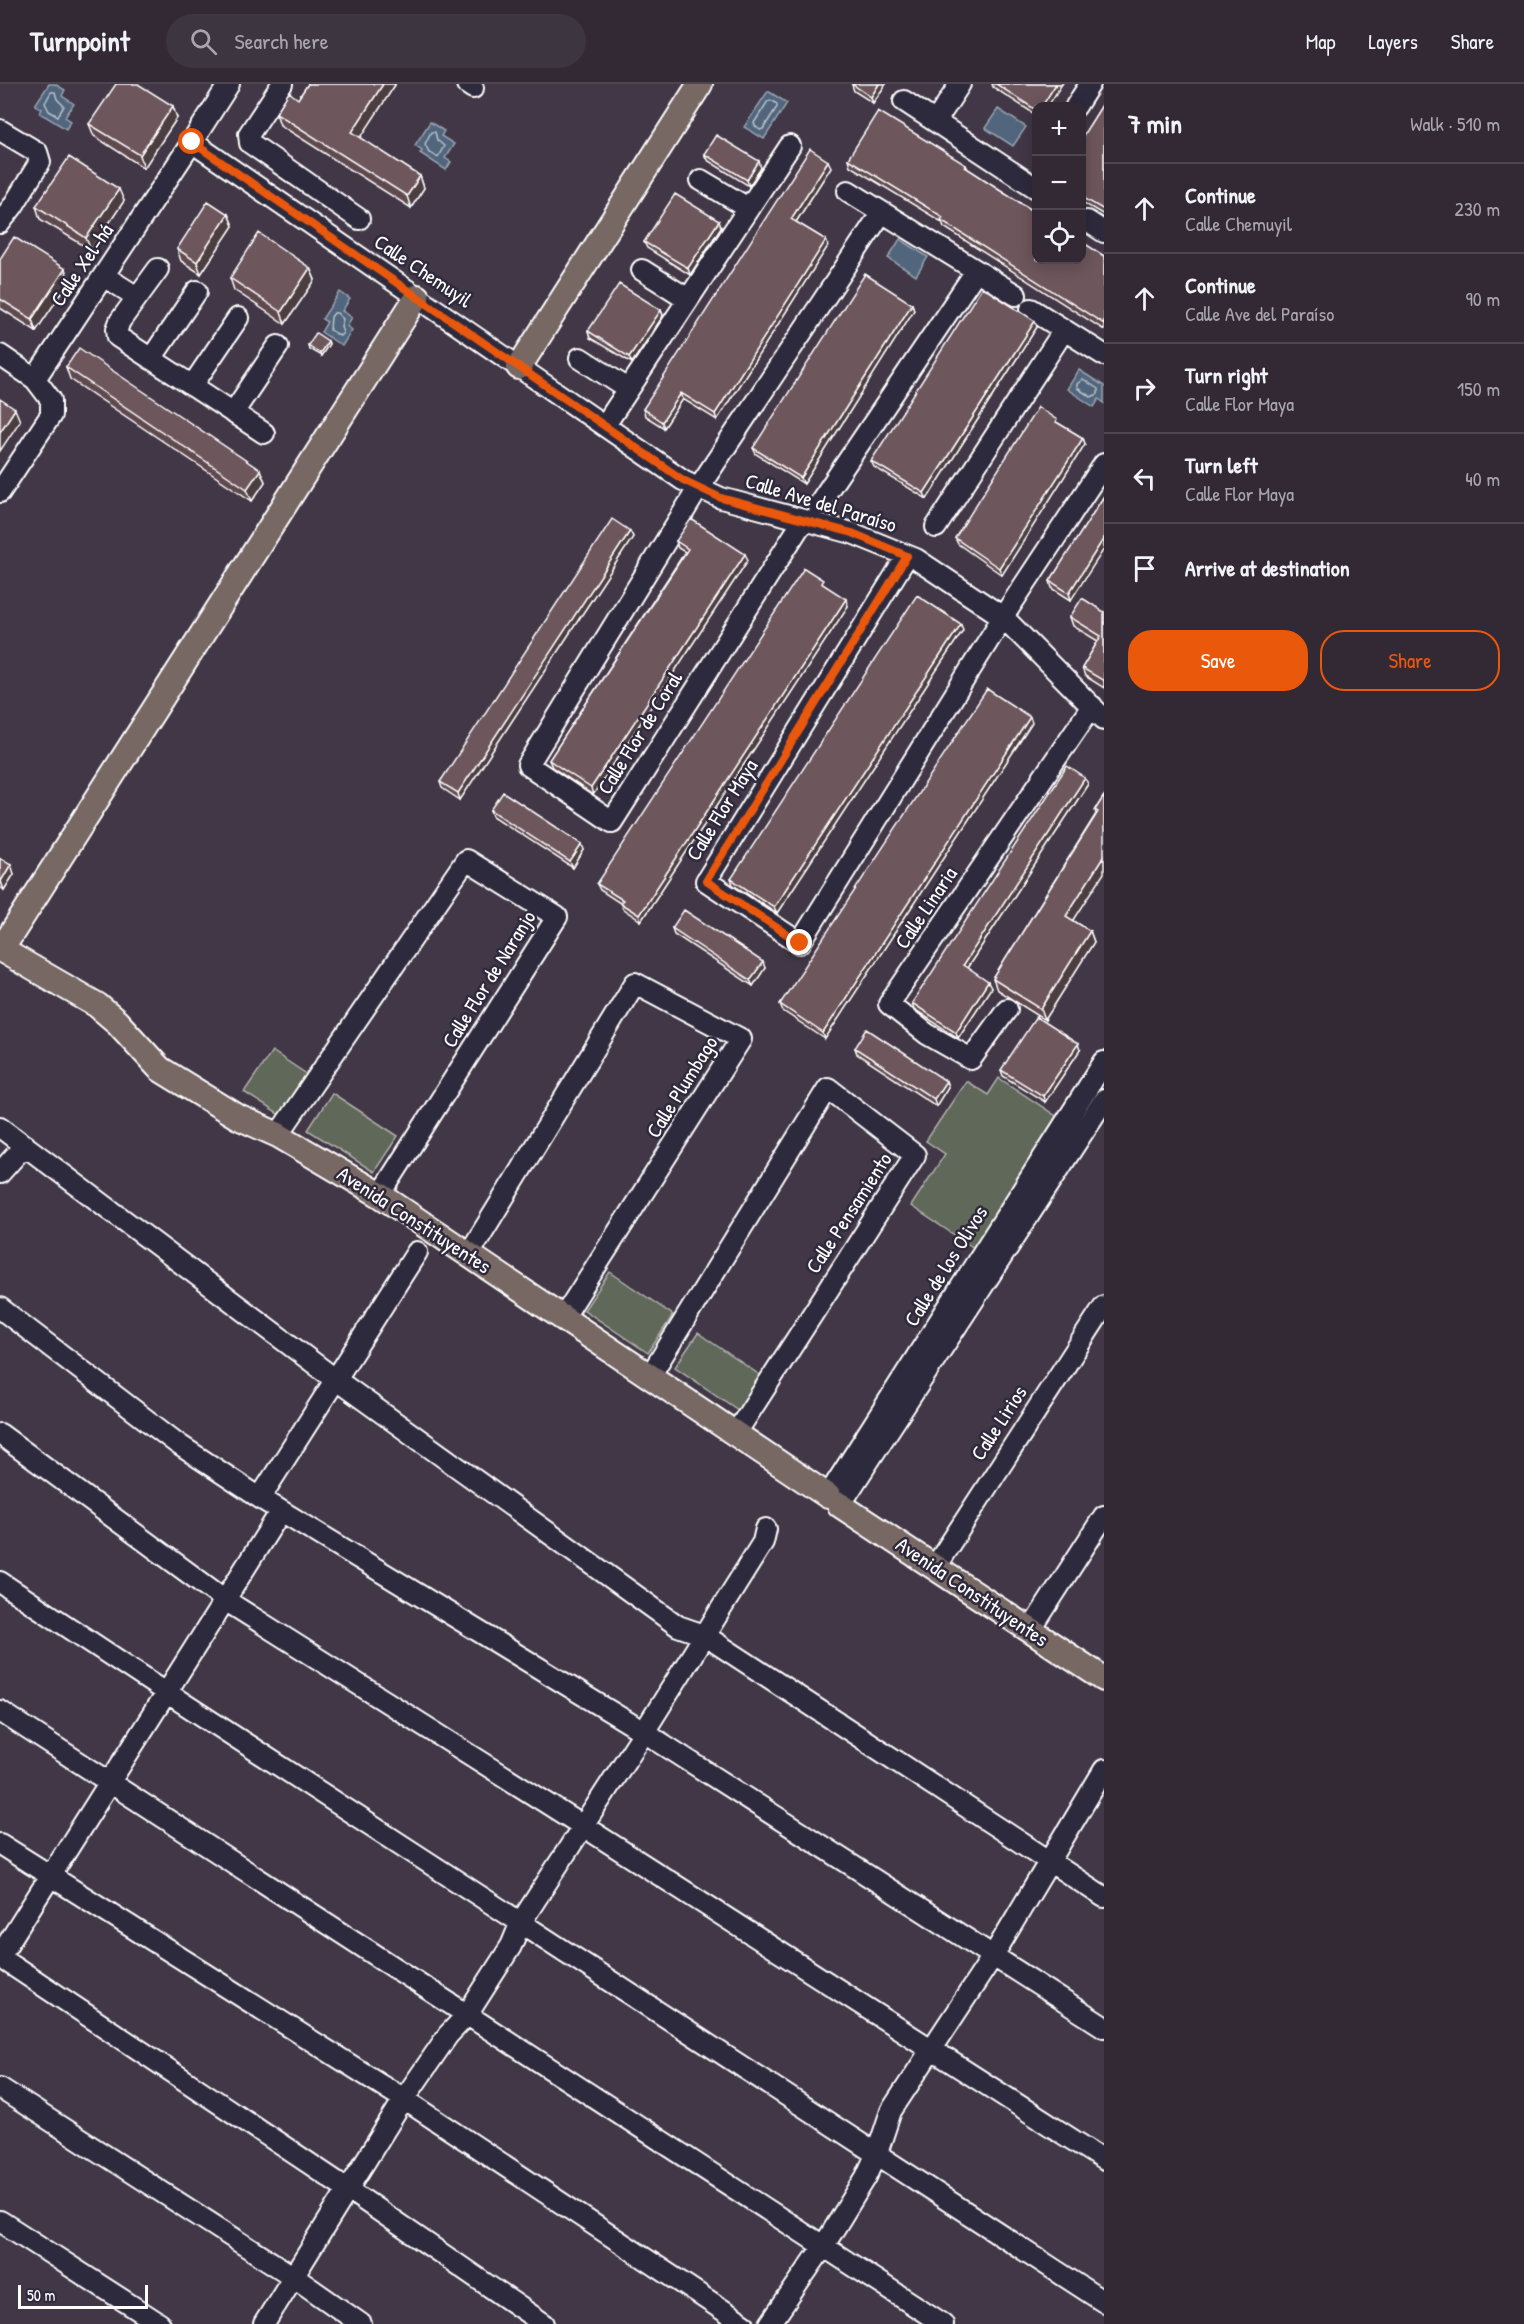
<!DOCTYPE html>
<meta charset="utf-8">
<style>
:root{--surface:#322934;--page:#3d3540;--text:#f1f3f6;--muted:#a8a6ac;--line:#4d454f;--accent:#ea580c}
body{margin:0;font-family:"Patrick Hand",sans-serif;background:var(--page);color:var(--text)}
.controls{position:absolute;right:18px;top:18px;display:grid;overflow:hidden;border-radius:12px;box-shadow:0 3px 15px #0003}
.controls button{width:54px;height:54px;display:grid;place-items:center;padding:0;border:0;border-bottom:2px solid var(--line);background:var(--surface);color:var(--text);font:30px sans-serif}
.scale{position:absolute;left:18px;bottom:15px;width:130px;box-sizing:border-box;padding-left:6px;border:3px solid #fff;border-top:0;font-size:16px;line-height:21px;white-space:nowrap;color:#fff;-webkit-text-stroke:4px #2f2a3d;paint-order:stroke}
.stop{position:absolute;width:18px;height:18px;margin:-14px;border:4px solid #ea580c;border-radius:50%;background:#fff}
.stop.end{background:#ea580c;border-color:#fff;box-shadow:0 2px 6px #0008}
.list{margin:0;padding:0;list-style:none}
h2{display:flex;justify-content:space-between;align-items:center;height:78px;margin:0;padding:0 24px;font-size:26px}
h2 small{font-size:20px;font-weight:400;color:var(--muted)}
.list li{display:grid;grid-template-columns:39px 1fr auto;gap:18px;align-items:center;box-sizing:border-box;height:90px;padding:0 24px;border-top:2px solid var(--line)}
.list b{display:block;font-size:22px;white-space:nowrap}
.list p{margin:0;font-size:20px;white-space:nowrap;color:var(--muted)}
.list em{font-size:20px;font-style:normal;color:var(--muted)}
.actions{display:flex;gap:12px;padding:18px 24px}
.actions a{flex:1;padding:14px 0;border:2px solid var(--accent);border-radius:24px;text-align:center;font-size:21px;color:var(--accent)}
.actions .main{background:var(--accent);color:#fff}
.icon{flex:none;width:33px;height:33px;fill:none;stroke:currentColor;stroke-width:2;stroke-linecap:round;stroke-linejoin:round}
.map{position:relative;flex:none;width:1104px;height:2240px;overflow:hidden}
header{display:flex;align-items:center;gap:36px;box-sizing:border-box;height:84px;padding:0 30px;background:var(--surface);border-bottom:2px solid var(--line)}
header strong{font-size:28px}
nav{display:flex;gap:33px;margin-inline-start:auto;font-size:21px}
.search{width:420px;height:54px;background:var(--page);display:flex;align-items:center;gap:15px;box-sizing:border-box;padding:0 21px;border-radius:33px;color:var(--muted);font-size:22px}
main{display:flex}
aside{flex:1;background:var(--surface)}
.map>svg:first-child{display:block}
.green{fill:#61675a;stroke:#b0b3ac;stroke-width:1.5}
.water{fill:#51667d;stroke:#97a3b1;stroke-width:1.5}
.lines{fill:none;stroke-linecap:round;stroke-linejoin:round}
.shore{stroke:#b9c2cb;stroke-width:1.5}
.minor-casing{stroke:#fff;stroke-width:24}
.major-casing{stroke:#fff;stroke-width:28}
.minor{stroke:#2f2a3d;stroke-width:20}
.major{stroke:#776864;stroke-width:24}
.wall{fill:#5e4a4f;stroke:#fff;stroke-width:1.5}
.shaded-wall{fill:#4c3c40;stroke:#fff;stroke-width:1.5}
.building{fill:#6d565c;stroke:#fff;stroke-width:1.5}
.route{stroke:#ea580c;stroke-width:8}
.labels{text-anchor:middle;stroke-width:5;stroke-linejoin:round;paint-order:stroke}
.street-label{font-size:21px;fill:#fff;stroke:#2f2a3d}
</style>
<header>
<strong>Turnpoint</strong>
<div class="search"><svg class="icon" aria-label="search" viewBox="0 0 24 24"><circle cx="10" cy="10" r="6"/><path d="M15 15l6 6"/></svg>Search here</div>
<nav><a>Map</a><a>Layers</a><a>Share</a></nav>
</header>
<main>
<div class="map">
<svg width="1104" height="2240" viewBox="0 0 1104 2240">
<rect width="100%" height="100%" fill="#423746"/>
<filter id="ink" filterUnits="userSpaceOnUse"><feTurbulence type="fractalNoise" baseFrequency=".0167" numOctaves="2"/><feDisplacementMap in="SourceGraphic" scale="12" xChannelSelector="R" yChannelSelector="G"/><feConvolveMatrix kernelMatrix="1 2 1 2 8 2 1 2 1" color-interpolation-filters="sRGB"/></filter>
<g filter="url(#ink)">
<path class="green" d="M272 967 308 991 281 1032 244 1008Z
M999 994 1059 1034 974 1164 911 1122 945 1070 926 1057 966 997 988 1011Z
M332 1009 398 1052 374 1088 308 1046Z
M610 1188 673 1231 648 1269 584 1226Z
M698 1249 764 1294 741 1328 675 1283Z"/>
<path class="water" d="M49 0H55L65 6 62 12 74 20 65 33 71 37 66 45 40 29 42 25 35 21Z
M768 7 787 19 764 55 744 43Z
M998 25 1026 43 1013 62 985 44Z
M430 38 444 47 441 52 454 60 445 74 451 78 446 86 420 69 422 66 415 61Z
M900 155 928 173 916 192 888 174Z
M340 208 350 215 342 227 352 233 347 242 352 246 342 262 321 248 327 238 322 235Z
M1079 286 1104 302V319L1099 315 1094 323 1067 305Z"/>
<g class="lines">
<path class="shore" d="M51 8H55L57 15 64 22 58 32 49 27 45 19Z
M771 16 777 20V23L763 45 760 46 755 42 754 39 768 17Z
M431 48H435L437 56 444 62 438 73 429 68 425 60Z
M334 229H337L343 235 341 242 343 249 340 252 330 246 331 233Z
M1083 295 1098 305V310L1091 313 1077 304V300Z"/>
<defs>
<path id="minor" d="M229 0 192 58 683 396 721 414 852 449 916 475 1003 533 1104 635
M282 0 249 50 250 59 359 135
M467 0 473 4
M904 17 1036 104
M1076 22 1090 0
M936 37 960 0
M0 46 37 68 40 78 13 122 0 139
M701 96 748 124
M848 107 1016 211
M1087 137 1104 148
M158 185 120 237 117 245 118 253 264 349
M642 186 688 215
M104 192 137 213
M1031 225 1104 271
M0 271 35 295 192 58
M580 274 628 305
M151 275 197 207
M192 302 238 234
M233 329 278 262
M605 341 790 62
M0 408 51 331V316L35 295
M818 421 976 187
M803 437 612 738 528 681 699 403 882 128
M936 443 1064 246
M907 472 706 797 800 859 1003 533 1104 380
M1007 925 971 975 927 950 889 920 1092 622
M1104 978 828 1412 840 1421 1104 1016
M0 1043 335 1295 678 1542 704 1551 1104 1813
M278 1051 466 776 557 833 380 1111
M0 1089 25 1061
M469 1170 635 899 741 955 563 1234
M0 1224 178 1360 260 1414 644 1648 1104 1943
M650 1292 828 1004 915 1071 736 1349
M0 1350 225 1516 583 1742 1104 2076
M260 1414 417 1168
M935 1483 1104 1222
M0 1498 166 1608 1104 2218
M1030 1547 1104 1432
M0 1627 943 2240
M0 1760 404 2015 744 2240
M0 1872 281 1427
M0 1873 349 2106 544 2240
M0 2004 294 2193 361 2240
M0 2137 160 2240
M264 2240 404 2015 448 1951 467 1931 511 1862 521 1838 644 1648 763 1458 766 1445
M770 2240 823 2163 866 2093 877 2069 891 2027 993 1872 1104 1686"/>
<path id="major" d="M519 283 700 0
M0 865 97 921 117 938 160 985 238 1033 278 1051 380 1111 828 1412
M1 866 417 213
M840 1421 1104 1595"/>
</defs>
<use href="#minor" class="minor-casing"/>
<use href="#major" class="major-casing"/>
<use href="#minor" class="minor"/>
<use href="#major" class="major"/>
</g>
<path class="wall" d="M308 0H395V1L360 54 420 92 424 104 411 124 280 41 276 29 298 15Z
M886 0 873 19 854 7 852 1Z
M992 0H1062L1036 22V31L993 3Z
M1104 18V131L1082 118V53Z
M177 34 144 84 94 52 89 40Z
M704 70 761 84 749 102 707 76Z
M848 75 966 81 968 85 1104 172V246L944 143 942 138 850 82Z
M831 83 796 138 826 156 828 162 717 336 683 315 664 344 645 332 643 325Z
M124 117 91 166 40 135 36 122Z
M228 130 233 142 201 190 181 177 177 165Z
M721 143 690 191 647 164 644 158Z
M0 175 65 185 69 198 36 247 0 224Z
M310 184 315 196 285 240 234 206 230 194Z
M912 220 914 226 804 400 756 370 753 364Z
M661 226 663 232 632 279 590 254 588 247Z
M1037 243 927 415 874 383 871 377Z
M328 257 329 260 321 272 309 265 308 261Z
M66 283 260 386 265 398 252 417 70 295Z
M1058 339 1083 354 1085 360 1002 491 958 460 955 454Z
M1104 412 1071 516 1052 504 1050 497Z
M630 447 633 453 460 716 442 704 440 698Z
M676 457 748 476 593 711 552 683 549 676 685 468 678 464Z
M825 502 848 522 641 837 623 825 620 819 600 806 597 800Z
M1104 528V604L1085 592 1082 584 1098 557 1073 542 1070 533Z
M963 546 777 829 733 801 731 795Z
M1032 639 825 955 783 927 780 920Z
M1088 700 967 884 991 904 958 954 914 925 912 919Z
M1104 712 1074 837 1090 847 1094 858 1045 936 997 906 993 895 1096 730 1095 726Z
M491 726 584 766 573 784 493 732Z
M0 774 14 790 4 806 0 803Z
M672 844 765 884 753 902 674 850Z
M855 964 946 997 948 1003 936 1022 857 970Z
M1080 966 1045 1018 1003 992 1001 986Z"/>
<path class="shaded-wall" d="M383 0H395V1L356 61 352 48Z
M879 0H886L873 19 871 13Z
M1056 0H1062L1048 22H1042Z
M173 22 177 34 144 84 140 71Z
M759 77 761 84 749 102 747 96Z
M828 77 831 83 794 141 791 135Z
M420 92 424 104 411 124 407 112Z
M119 105 124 117 91 166 86 154Z
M228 130 233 142 201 190 197 178Z
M719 137 721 143 690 191 688 184Z
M826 156 828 162 717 336 715 330Z
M310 184 315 196 285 240 281 228Z
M65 185 69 198 36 247 32 235Z
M912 220 914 226 804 400 801 394Z
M661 226 663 232 632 279 629 273Z
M1035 237 1037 243 927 415 924 409Z
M328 257 329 260 321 272 320 269Z
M681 309 683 315 664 344 662 338Z
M15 325 20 337 0 367V348Z
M1083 354 1085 360 1002 491 999 484Z
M260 386 265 398 252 417 247 405Z
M630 447 633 453 460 716 458 709Z
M1104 454V465L1071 516 1069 509Z
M745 470 748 476 593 711 591 704Z
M846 515 848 522 641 837 639 831Z
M961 540 963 546 777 829 774 823Z
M1030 633 1032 639 825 955 823 949Z
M1085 694 1088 700 965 887 963 881Z
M582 760 584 766 573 784 570 778Z
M1104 772V789L1070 842 1066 832Z
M11 780 14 790 4 806 1 797Z
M1090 847 1094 858 1045 936 1041 925Z
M763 878 765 884 753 902 750 896Z
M988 898 991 904 958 954 956 948Z
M1078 960 1080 966 1045 1018 1043 1012Z
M946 997 948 1003 936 1022 934 1015Z"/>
<path class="building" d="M116 0H138L173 22 140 71 89 40Z
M308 0H383L352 48 420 92 407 112 276 29 289 8 298 15Z
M852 0H879L871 13Z
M996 0H1056L1042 22H1036V26Z
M1104 18V126L1082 113V53Z
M878 27 966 81 965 83 1036 129V176H1082V158L1104 172V240L941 136 943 133 848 75Z
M716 51 759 77 747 96 704 70Z
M810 65 828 77 791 135 826 156 715 330 681 309 662 338 643 325Z
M69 73 119 105 86 154 36 122Z
M675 110 719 137 688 184 644 158Z
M208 117 228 130 197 178 177 165Z
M259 149 310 184 281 228 230 194Z
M14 153 65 185 32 235 0 215V175Z
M865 190 912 220 801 394 753 364Z
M619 200 661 226 629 273 588 247Z
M982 203 1035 237 924 409 871 377Z
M316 249 328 257 320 269 308 261Z
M79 264 260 386 247 405 66 283Z
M0 315 15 325 0 348Z
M1038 323 1057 336 1056 338 1083 354 999 484 955 454Z
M1104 412V454L1069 509 1050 497Z
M612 435 630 447 458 709 440 698Z
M691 435 745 470 591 704 549 676 688 465 676 457Z
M804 484 823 496 821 499 846 515 639 831 620 819 623 816 597 800Z
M917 511 961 540 774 823 731 795Z
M1082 514 1104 528V597L1082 584 1101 552 1070 533Z
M987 605 1030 633 823 949 780 920Z
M1067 682 1085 694 963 881 988 898 956 948 912 919Z
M503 708 582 760 570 778 491 726Z
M1104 712V772L1066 832 1090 847 1041 925 993 895 1098 728 1095 726Z
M0 774 11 780 1 797 0 796Z
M684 826 763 878 750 896 672 844Z
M1036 933 1078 960 1043 1012 1001 986Z
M867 945 946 997 934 1015 855 964Z"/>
</g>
<g class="lines" filter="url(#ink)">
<path class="route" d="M192 58 683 396 721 414 852 449 907 472 706 797 800 859"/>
</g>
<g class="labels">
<g class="street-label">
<text transform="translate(82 181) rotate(-56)" y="7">Calle Xel-há</text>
<text transform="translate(423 187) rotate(34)" y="7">Calle Chemuyil</text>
<text transform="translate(821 419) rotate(17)" y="7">Calle Ave del Paraíso</text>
<text transform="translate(640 649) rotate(-58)" y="7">Calle Flor de Coral</text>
<text transform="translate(722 726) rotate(-58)" y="7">Calle Flor Maya</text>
<text transform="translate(926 824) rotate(-56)" y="7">Calle Linaria</text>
<text transform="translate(489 895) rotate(-58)" y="7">Calle Flor de Naranjo</text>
<text transform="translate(682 1003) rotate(-58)" y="7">Calle Plumbago</text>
<text transform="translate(849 1129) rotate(-57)" y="7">Calle Pensamiento</text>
<text transform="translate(414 1136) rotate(33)" y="7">Avenida Constituyentes</text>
<text transform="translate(946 1182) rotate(-58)" y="7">Calle de los Olivos</text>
<text transform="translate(999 1339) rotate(-57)" y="7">Calle Lirios</text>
<text transform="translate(972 1508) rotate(34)" y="7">Avenida Constituyentes</text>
</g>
</g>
</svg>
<div class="controls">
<button>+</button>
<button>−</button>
<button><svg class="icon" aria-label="locate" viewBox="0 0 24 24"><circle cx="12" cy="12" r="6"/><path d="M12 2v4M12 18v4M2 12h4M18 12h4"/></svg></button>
</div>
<div class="scale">50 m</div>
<div class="stop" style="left:192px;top:58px"></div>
<div class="stop end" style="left:800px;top:859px"></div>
</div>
<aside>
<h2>7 min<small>Walk · 510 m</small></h2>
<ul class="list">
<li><svg class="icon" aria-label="ahead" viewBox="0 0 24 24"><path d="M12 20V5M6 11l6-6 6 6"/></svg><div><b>Continue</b><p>Calle Chemuyil</p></div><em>230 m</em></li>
<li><svg class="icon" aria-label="ahead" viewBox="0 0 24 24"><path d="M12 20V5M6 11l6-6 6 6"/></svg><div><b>Continue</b><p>Calle Ave del Paraíso</p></div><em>90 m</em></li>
<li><svg class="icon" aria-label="right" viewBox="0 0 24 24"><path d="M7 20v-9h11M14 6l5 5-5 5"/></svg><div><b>Turn right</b><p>Calle Flor Maya</p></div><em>150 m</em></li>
<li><svg class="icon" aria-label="left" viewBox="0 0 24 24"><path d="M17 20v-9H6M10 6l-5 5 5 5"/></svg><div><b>Turn left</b><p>Calle Flor Maya</p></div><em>40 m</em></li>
<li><svg class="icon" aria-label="arrive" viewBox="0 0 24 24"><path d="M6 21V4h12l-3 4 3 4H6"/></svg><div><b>Arrive at destination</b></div></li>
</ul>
<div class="actions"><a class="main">Save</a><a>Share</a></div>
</aside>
</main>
